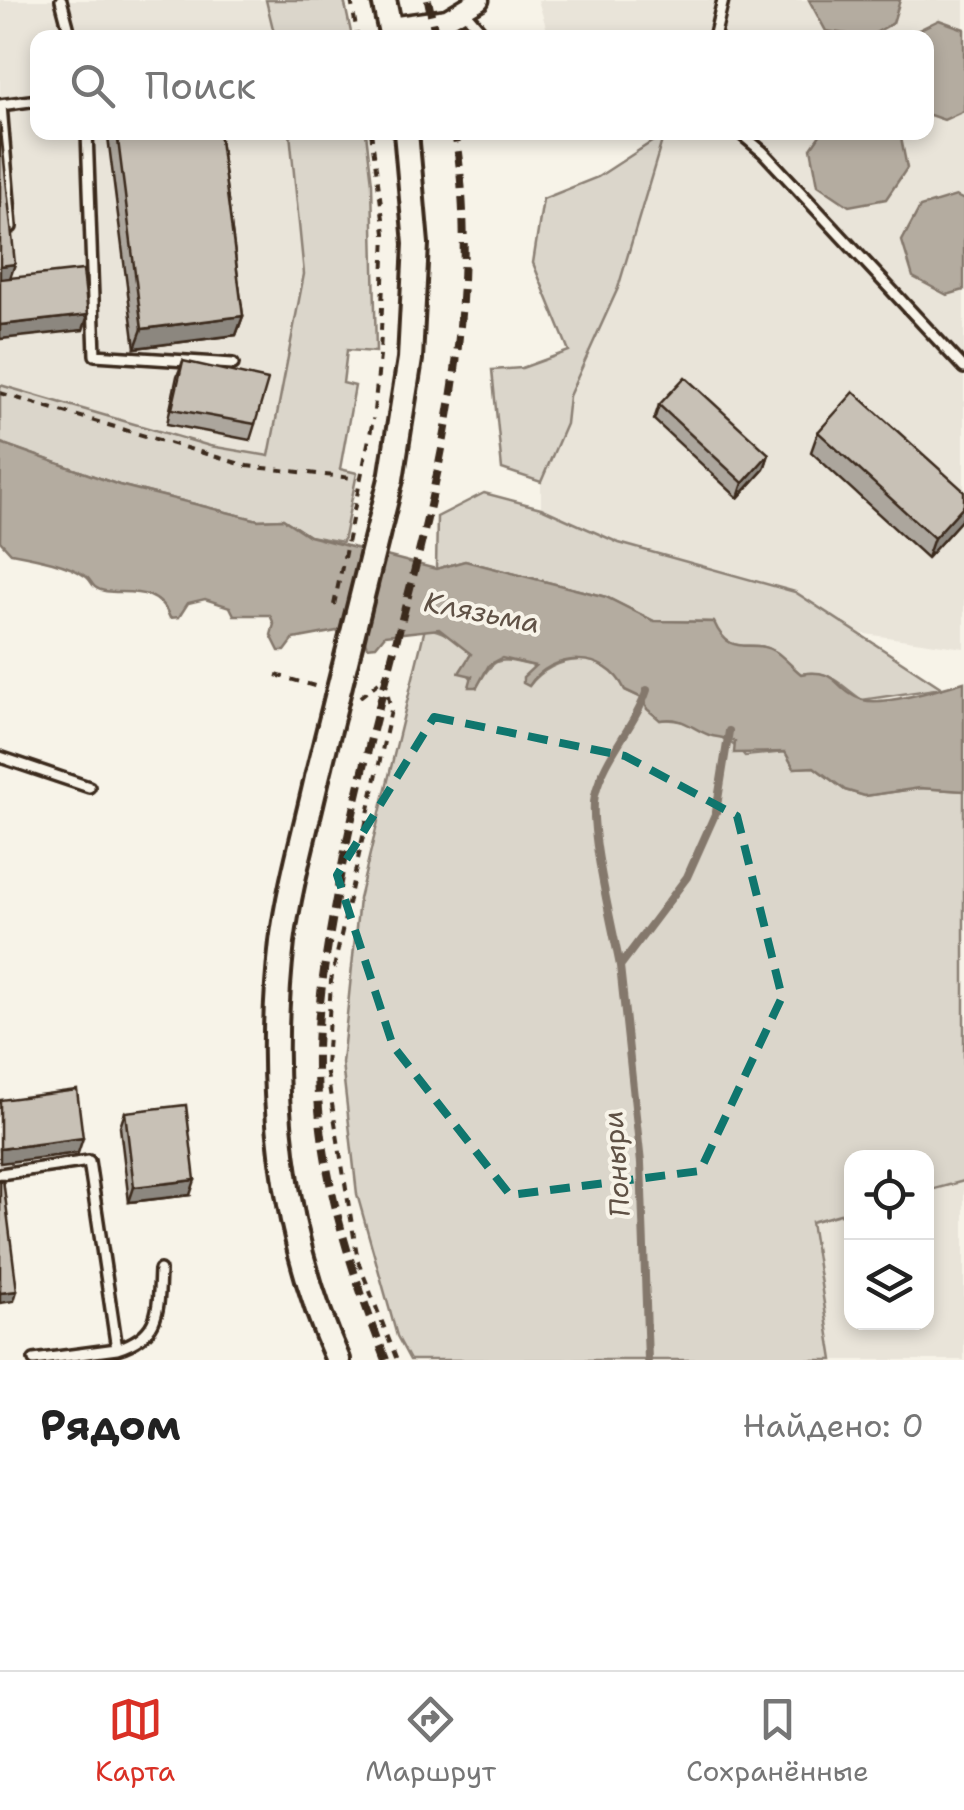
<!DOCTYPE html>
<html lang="ru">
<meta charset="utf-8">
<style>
:root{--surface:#fff;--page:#f2f2f2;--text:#222;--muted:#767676;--line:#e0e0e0;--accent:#d93025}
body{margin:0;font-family:"Shantell Sans",sans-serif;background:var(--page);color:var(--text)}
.controls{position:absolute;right:30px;bottom:30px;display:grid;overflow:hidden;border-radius:20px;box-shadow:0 5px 15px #0003}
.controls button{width:90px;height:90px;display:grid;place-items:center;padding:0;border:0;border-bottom:2px solid var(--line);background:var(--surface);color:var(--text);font:50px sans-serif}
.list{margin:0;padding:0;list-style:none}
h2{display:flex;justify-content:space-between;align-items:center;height:130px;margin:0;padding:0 40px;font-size:42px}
h2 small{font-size:32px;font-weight:400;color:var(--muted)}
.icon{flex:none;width:55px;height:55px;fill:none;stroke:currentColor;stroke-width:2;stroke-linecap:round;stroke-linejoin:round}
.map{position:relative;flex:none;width:964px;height:1360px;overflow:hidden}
.search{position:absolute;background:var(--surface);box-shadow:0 5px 15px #0003;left:30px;right:30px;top:30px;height:110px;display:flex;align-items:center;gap:25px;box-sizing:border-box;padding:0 35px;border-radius:20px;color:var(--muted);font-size:38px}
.sheet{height:310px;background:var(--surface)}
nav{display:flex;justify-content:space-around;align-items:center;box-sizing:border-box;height:140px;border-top:2px solid var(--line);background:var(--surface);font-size:28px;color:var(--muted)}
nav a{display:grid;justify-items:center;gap:5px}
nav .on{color:var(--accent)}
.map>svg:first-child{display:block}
.built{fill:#e9e4d9}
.green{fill:#dbd6cb;stroke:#8b8074;stroke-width:2.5}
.water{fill:#b4aca0;stroke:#84786c;stroke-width:2.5}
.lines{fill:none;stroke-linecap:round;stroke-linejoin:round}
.stream{stroke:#84786c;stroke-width:8}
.service-casing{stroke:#3b2a1e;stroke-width:16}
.minor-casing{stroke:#3b2a1e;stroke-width:25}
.tertiary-casing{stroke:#3b2a1e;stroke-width:30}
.path{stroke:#3b2a1e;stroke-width:4;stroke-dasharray:8 8;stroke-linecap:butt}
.service{stroke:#f7f3e8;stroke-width:9}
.minor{stroke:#f7f3e8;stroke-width:18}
.tertiary{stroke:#f7f3e8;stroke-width:22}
.rail{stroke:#3b2a1e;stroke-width:8;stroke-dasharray:15 8;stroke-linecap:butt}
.tertiary-bridge-casing{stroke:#3b2a1e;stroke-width:30;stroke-linecap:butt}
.path-bridge{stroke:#3b2a1e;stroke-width:4;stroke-dasharray:8 8;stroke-linecap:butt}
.tertiary-bridge{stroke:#f7f3e8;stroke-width:22}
.wall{fill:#aca69d;stroke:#3b2a1e;stroke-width:2.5}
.shaded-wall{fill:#8c877f;stroke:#3b2a1e;stroke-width:2.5}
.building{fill:#c8c1b6;stroke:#3b2a1e;stroke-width:2.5}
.marked{fill:none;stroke:#0f766e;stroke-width:8;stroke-dasharray:20 12;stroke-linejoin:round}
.labels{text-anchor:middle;stroke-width:8;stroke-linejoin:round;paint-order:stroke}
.water-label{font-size:28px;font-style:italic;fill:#5f5145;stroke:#f7f3e8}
</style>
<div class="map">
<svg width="964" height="1360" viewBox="0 0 964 1360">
<rect width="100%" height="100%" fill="#f7f3e8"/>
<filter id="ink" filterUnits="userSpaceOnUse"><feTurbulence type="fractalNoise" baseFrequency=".01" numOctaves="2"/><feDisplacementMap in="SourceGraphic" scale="20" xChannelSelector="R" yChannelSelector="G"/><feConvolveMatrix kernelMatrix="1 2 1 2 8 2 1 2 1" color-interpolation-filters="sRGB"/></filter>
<g filter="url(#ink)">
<path class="built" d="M0 0H266L275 37 38 38V132L290 133 304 274 269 456 210 446 0 385Z
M538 0H964V648L858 633 795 592 619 543 541 508V482L566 424 569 396 618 288 665 133 926 132V38L549 37Z
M964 1181V1360H833L811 1222 851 1211 852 1322H926L927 1191Z"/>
<path class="green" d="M266 0H344L352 37H275Z
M290 133H366L372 183 376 352 347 350 343 383 355 386 340 469 357 473 343 542 309 536 283 519 258 520 119 485 0 443V385L210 446 269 456 304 274Z
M664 134 618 288 569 396 566 424 541 482 502 469 492 370 522 368 569 351 533 263 543 199 598 177Z
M484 493 541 508 619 543 795 592 942 688 862 700C839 684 829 669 801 674 792 667 784 658 776 652 752 636 731 661 713 622L654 621 606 597 465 561 436 569 437 517Z
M425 628C442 629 460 641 471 654L469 675 477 687C496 651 501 660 536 666L529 686C553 653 607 648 625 690L645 699 660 720C682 716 732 738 745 756L785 752 794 768 814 767 845 790 865 796 920 788 964 791V1181L927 1191 926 1158H852L851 1211 811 1222 833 1360H410L397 1336 357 1194 342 1063 359 899Z"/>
<path class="water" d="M809 0H900L893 23 868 37 826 31Z
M939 20 964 29V111L944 120 927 114 926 38 904 37Z
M822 132 900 133 907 168 886 199 849 206 818 185 811 148Z
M956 196 964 200V290L947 295 913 277 902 241 920 207Z
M1 443 119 485 258 520 283 519 309 536 436 569 465 561 606 597 654 621 714 622C731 661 752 636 776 652 784 657 792 667 801 674 839 667 834 691 863 700 885 706 941 689 964 682V791L920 788 865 796 845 790 814 767 794 768 785 752 734 753 735 742C726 737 718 738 709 735 690 728 683 716 660 720L647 709 644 699 625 690C607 650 551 651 529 686L523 683V677L535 666 502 658 489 665 477 687H469L472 676 459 673 471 654 439 629 385 635 376 646 367 647 362 633 341 637 337 631 294 639 285 651H279L271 635 274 624 270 615H234L230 607 205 599 188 603 179 617 170 618C156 578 111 600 95 587 91 584 90 578 85 576 67 563 32 557 11 553L0 541Z"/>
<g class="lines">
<path class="stream" d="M620 966C613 929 588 827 595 795 604 756 635 727 647 690
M648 1360 641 1163 620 966 687 877 716 812 729 731"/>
<defs>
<path id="service" d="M61 0 71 38
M465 12 487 38
M714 38 723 0
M0 105 38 100
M1 105 11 227
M87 132 95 355 233 364
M739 132 763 152 964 368
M0 757 89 787
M0 1174 89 1161 117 1349 34 1360
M117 1349C161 1335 158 1311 160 1270"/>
<path id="minor" d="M390 27 447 19 479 0"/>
<path id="tertiary" d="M384 0 392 38
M391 479 410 359 416 244 406 132
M317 778C305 832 289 887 282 942 266 1082 280 1231 338 1360"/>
</defs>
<use href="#service" class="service-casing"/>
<use href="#minor" class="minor-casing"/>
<use href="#tertiary" class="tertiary-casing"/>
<path class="path" d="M351 0 358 38
M371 132 385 233 380 356 373 420
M0 393 247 466 352 478
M276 675 318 687
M360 697 384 678 391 710 331 981 326 1068 358 1261 397 1360"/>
<use href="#service" class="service"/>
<use href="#minor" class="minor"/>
<use href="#tertiary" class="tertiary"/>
<path class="rail" d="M428 0 436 38
M386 1360C349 1266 318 1170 317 1068 316 1007 327 948 338 888 382 638 496 390 455 132"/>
<defs>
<path id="tertiary-bridge" d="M317 778 391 479"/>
</defs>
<use href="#tertiary-bridge" class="tertiary-bridge-casing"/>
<path class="path-bridge" d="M334 605 373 420"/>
<use href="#tertiary-bridge" class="tertiary-bridge"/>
</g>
<path class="wall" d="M109 132H219L243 316 236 335 135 348 108 137Z
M183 361 255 424 250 440 167 424 177 376Z
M659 405 769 454 764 469 738 498 654 420Z
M818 432 964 517 927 558 811 452Z
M125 1112 190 1195 129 1202 120 1127Z"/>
<path class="shaded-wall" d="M15 264 8 284H0V266Z
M88 315 83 330 0 339V325Z
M243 316 236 335 135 348 142 329Z
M769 454 764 469 738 498 743 483Z
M964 505V517L927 558 934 538Z
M83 1138 78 1153 0 1163V1149Z
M195 1180 190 1195 129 1202 134 1187Z
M17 1291 14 1301 0 1303V1293Z"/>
<path class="building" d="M0 122 15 264 0 266Z
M117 132H219L243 316 142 329Z
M83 270 88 315 0 325V279Z
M183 361 268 380 255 424 172 409Z
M685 377 769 454 743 483 659 405Z
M854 392 964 491V505L934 538 818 432Z
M77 1090 83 1138 0 1149V1100Z
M186 1105 195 1180 134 1187 125 1112Z
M0 1179H3L17 1291 0 1293Z"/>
</g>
<path class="marked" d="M434 717 625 756 737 816 782 997 700 1171 510 1195 393 1046 337 875Z"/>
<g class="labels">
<g class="water-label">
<text transform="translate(482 612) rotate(11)" y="10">Клязьма</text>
<text transform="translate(616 1164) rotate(-94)" y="10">Поныри</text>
</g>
</g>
</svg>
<div class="controls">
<button><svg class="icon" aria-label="locate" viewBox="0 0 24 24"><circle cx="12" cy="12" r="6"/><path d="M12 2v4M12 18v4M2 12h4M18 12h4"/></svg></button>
<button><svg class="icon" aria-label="layers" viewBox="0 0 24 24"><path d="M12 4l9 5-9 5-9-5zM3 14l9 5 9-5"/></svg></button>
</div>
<div class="search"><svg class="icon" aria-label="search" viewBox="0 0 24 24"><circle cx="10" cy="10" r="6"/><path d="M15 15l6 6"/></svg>Поиск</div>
</div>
<section class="sheet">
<h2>Рядом<small>Найдено: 0</small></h2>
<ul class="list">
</ul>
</section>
<nav>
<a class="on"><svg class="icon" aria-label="map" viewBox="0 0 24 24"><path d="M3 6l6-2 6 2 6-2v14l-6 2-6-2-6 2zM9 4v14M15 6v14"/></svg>Карта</a>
<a><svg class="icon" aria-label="directions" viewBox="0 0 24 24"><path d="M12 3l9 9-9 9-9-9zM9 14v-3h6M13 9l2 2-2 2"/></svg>Маршрут</a>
<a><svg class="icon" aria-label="saved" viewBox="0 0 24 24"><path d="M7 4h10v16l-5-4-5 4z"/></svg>Сохранённые</a>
</nav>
